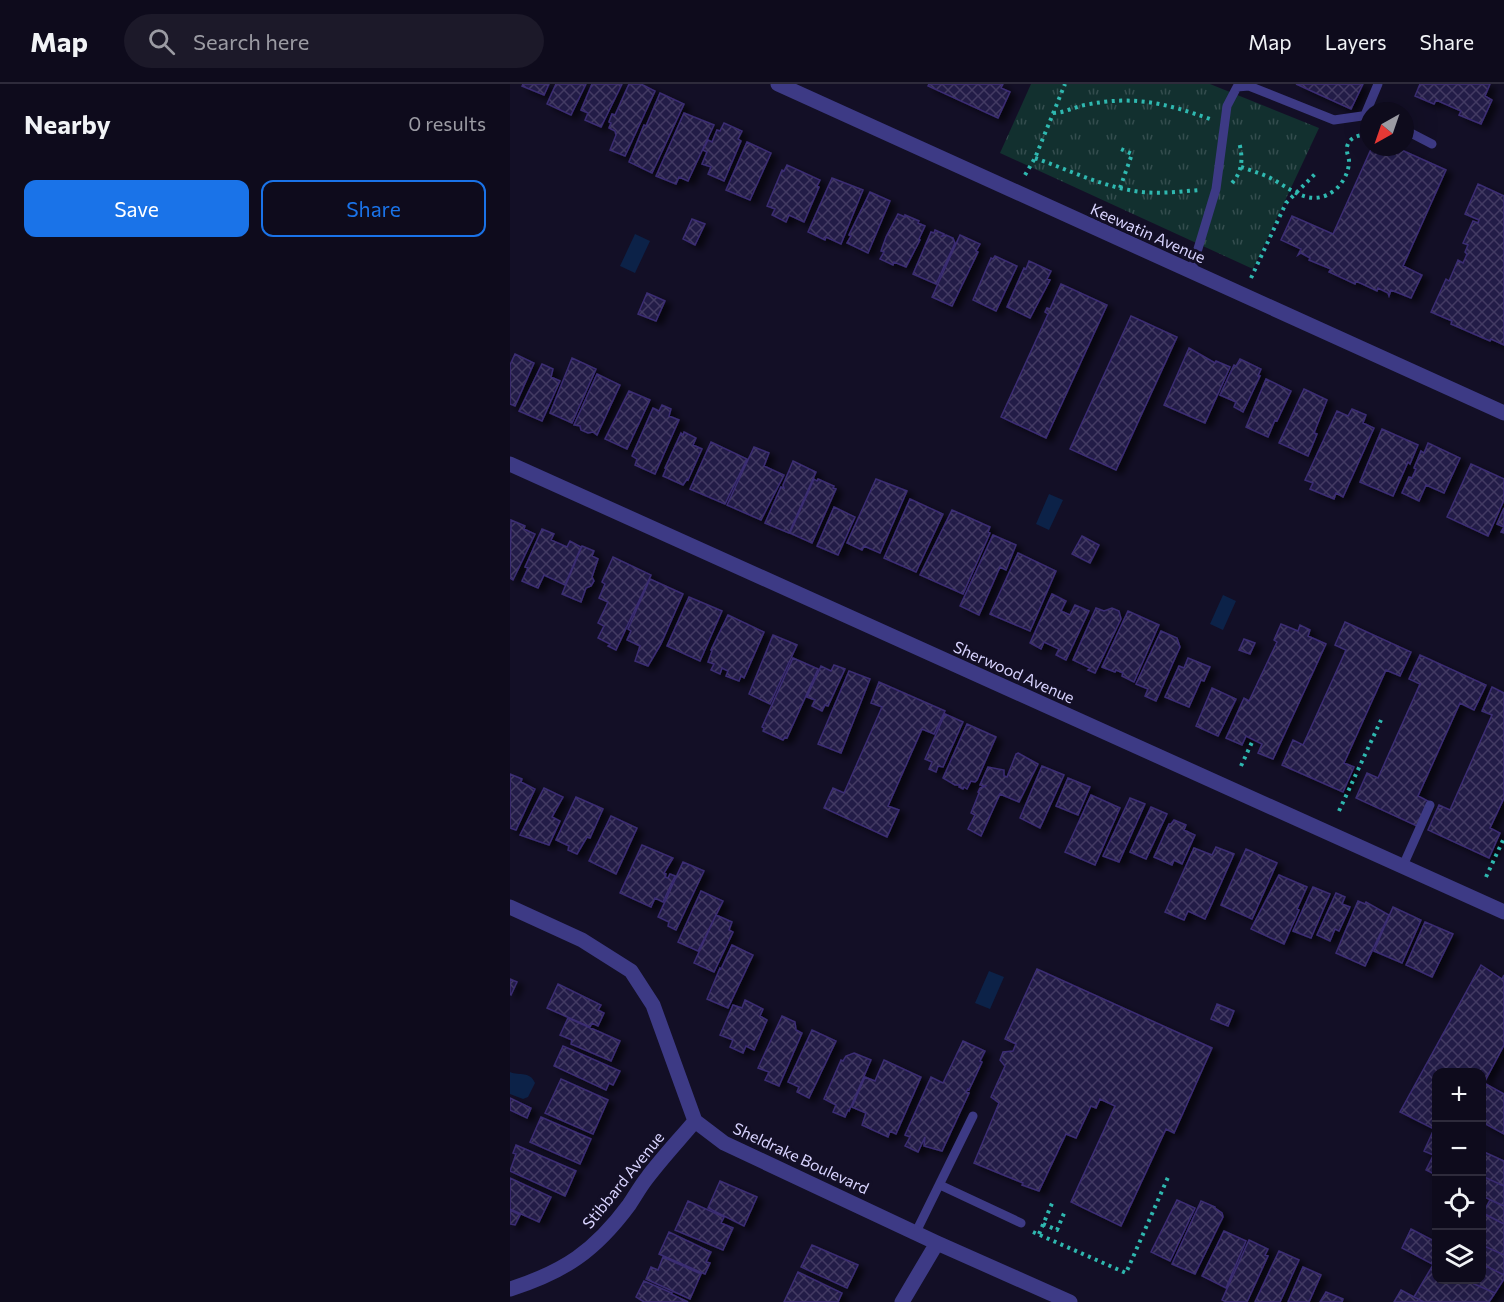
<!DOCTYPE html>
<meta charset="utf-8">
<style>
:root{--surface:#0e0b1c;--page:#1c1929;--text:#f1f3f6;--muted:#9b9ba3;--line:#2e2b3b;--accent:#1a73e8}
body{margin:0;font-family:Commissioner,sans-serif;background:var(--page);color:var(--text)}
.controls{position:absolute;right:18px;bottom:18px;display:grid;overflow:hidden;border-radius:12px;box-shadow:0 6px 24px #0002}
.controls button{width:54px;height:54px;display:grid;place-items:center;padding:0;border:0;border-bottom:2px solid var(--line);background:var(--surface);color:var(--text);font:30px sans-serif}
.compass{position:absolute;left:850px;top:18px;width:54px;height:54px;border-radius:50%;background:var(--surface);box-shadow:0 6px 24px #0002;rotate:220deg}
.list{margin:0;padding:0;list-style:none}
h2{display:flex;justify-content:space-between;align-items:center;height:78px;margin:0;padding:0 24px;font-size:26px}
h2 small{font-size:20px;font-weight:400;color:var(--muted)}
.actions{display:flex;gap:12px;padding:18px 24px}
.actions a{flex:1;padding:14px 0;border:2px solid var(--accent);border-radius:12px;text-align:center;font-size:21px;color:var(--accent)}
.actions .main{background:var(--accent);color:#fff}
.icon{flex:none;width:33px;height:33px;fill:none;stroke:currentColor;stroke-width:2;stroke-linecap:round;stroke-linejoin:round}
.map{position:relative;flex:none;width:994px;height:1218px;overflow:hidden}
header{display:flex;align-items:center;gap:36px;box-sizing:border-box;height:84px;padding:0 30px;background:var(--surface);border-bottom:2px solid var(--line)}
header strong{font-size:28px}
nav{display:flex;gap:33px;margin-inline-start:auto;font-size:21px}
.search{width:420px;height:54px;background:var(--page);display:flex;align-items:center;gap:15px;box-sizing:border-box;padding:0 21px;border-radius:33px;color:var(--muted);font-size:22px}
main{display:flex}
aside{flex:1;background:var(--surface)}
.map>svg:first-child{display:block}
.grass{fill:url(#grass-tufts)}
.water{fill:#0c2248}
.building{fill:url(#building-cross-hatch);stroke:#3b2d73;stroke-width:1.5;filter:url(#shadow)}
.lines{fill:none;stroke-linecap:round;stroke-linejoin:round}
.path{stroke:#2fb8b0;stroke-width:4;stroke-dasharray:3 4.5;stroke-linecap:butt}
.service{stroke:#3d3a85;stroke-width:9}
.minor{stroke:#3d3a85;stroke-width:15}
.labels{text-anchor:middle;stroke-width:6;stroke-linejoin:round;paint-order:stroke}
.street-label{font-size:16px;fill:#d9d4ff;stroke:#130f26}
</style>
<header>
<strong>Map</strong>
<div class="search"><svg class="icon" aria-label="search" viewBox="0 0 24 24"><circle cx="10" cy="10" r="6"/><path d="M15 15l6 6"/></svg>Search here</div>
<nav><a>Map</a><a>Layers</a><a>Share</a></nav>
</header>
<main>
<aside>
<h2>Nearby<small>0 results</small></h2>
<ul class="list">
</ul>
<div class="actions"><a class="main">Save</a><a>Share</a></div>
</aside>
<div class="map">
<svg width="994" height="1218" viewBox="0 0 994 1218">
<defs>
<pattern id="grass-tufts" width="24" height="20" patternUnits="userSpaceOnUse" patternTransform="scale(1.5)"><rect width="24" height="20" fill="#12302f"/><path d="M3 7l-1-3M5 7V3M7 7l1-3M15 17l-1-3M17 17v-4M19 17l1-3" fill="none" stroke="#344d4e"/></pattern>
<pattern id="building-cross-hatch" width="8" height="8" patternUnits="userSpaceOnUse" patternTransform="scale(1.5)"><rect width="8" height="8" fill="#241b47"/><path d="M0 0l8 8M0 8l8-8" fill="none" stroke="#433b63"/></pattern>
<filter id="shadow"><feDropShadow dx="6" dy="4" stdDeviation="3" flood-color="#0009"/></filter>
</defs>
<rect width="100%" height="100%" fill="#130f26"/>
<path class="grass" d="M521 0H700L809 44 743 185 490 69Z"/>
<path class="water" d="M125 150 140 157 125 189 110 182Z
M539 410 553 416 539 446 526 440Z
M713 511 726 517 713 546 700 540Z
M479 887 494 893 480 925 465 919Z
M0 988C10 992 20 987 25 999L18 1013 13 1015 0 1010Z"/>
<path class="building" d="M13 0H39L34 11 12 2Z
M46 0H76L61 31 37 20Z
M82 0H112L91 43 75 36 78 29 71 26Z
M119 0H131L145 7 115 72 100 66 106 51 105 47 99 44 101 39 99 38 102 30 105 31Z
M419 0H493L491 4 500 8 488 34 418 2Z
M786 0H853L841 25Z
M910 0H980L975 12 982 16 971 40 949 31 951 27 926 16 924 20 905 12Z
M150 9 174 20 142 89 119 78 134 41 136 42Z
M174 29 204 41 178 97 169 93 166 100 146 92Z
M214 39 232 47 228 55 231 57 214 97 198 90 201 83 192 80 197 68 193 66 198 56 202 58 207 46 210 47Z
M237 58 261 69 240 116 216 106Z
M862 63H885L936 86 893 182 912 191 901 214 881 206 879 212 878 209 868 204 867 207 846 197 845 200 819 188 821 185 799 176 800 174 791 169 788 171 791 165 771 156 782 132 823 150Z
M277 81 310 96 307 102 309 103 294 138 279 131 276 138 262 131 265 125 257 122 272 86 274 87Z
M322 94 353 106 331 160 316 153 315 156 298 148Z
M968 100 994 112V261L981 255 980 257 941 240 942 237 921 228 936 195 939 197 948 176 953 179 957 170 955 168 958 161 953 159 963 137 968 139 969 136 955 130Z
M360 108 380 117 358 169 337 159 341 152 339 151Z
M388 130 395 133V131L409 137 408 139 415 142 409 155 410 156 396 183 384 178 383 181 370 175 374 168 371 167 376 153Z
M182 135 195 140 185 161 173 155Z
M425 146 434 150 432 152 436 151 443 154 445 159 426 200 403 190 421 148 424 149Z
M450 151 470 160 466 167 468 168 442 222 422 213Z
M485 172 507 182 486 227 463 216 481 174 483 175Z
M519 177 541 187 537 195 540 196 520 234 497 223 514 184 516 185Z
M551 200 597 221 536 354 491 333 538 230 535 228 537 224 540 225Z
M137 209 155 217 146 237 128 230Z
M621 232 667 253 606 386 560 365Z
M679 264 705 279 706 277 720 283 695 339 654 321Z
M5 270 24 279 5 322 0 320V281Z
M62 274 86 285 62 339 40 329Z
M730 275 751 285 748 292H750L733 328 724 323 726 318 710 311 724 281 726 282Z
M32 280 43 285 41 293 50 297 32 337 9 327Z
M87 290 110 301 87 351 83 348 78 349 71 346 70 342 64 341Z
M756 295 781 307 767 337 765 336 758 353 736 343Z
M794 305 817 316 804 349 807 350 798 372 769 359Z
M119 307 140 316 117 365 95 355Z
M152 321 161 325 159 332 169 336 145 390 125 381 127 375 122 372 143 324 149 327Z
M842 325 856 331 853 339 864 344 833 413 826 409 824 415 800 405 803 399 795 396 827 327 838 332Z
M872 345 908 361 900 380 898 378 883 412 850 398Z
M174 348 186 354 183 361 192 365 178 396 177 395 173 401 153 392 156 385 155 384 171 349 173 351Z
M201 358 237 375 215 420 180 405Z
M918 359 950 374 934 409 916 401 909 417 892 409 899 393 902 394 906 385 904 384 911 367 914 369Z
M244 363 259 369 254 382 274 391 251 436 217 421Z
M283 377 306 388 279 449 255 439 271 403 274 404 273 401Z
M961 380 994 395V416L978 452 937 433Z
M304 395 307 397 308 395 324 402 323 404 326 405 302 459 280 449Z
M366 395 397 407 370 469 354 462 352 466 337 459Z
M400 415 433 430 406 488 374 474Z
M324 423 345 433 328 471 307 462Z
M994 424V449L991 448 994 443 987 440Z
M442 426 480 443 478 448 480 449 453 510 410 491Z
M1 436 15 442 14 445 25 450 3 496 0 494Z
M32 445 44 450 41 456 57 463 60 457 71 463 55 501 34 491 28 504 12 497 18 484 15 483Z
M483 451 506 461 496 486 490 483 469 531 450 522Z
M572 452 589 461 580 479 562 470Z
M72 462 84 467 82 472 88 475 82 493 84 497 81 502 76 504 71 518 52 510Z
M508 469 546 487 520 547 480 530Z
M103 473 141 491 106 566 98 562 100 560 88 554 94 542 88 539 98 518 89 514 95 500 92 498Z
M140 495 173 510 151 560 138 582 125 577 130 562 117 556 121 547 118 545Z
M542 510 556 517 551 527 560 531 565 521 579 527 556 576 546 571 549 565 534 558 531 565 520 559Z
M179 513 212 527 190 577 157 562Z
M586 524 594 527 602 524 609 527 611 535 585 589 578 586 580 584 563 576Z
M618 527 649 541 624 598 612 592 613 589 606 586 605 588 592 583Z
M218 531 254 548 234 594 231 592 229 597 216 592 218 587 212 584 210 590 201 586 204 580 198 578 202 567 201 566Z
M835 538 901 568 890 592 876 586 834 679 844 683 833 708 772 681 783 656 793 661 836 566 825 561Z
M771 540 788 547 790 541 800 546 798 552 816 560 763 675 748 669 752 660 736 652 732 661 716 654 734 614 739 617 767 558 764 556Z
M651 547 667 554 670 563 646 617 635 612 638 605 626 600Z
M263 551 287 561 260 620 239 610Z
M734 555 745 559 740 570 729 566Z
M910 571 976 601 964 626 950 619 908 712 918 717 907 742 846 714 857 689 868 694 910 600 899 595Z
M283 574 308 585 277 654 275 653 273 656 253 647 254 644 252 643Z
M678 574 700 583 694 597 691 596 679 623 655 613 669 582 674 584Z
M324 581 335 585 318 622 315 621 312 627 302 622 305 616 297 613 311 582 321 587Z
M339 587 360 595 331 669 308 660Z
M369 598 435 627 424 650 412 645 378 722 389 726 377 753 314 724 323 704 334 709 372 623 361 619Z
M982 603 994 609V714L980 744 990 749 979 774 918 746 929 721 940 726 982 631 972 627Z
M702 604 726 615 708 652 686 642Z
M435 630 453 638 433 683 428 682 426 688 419 685 422 678 415 675Z
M457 640 486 653 467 696 465 698 461 697 457 705 454 703 453 705 449 703 450 701H445L433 694Z
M508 669 528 680 509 718 490 710 471 752 458 745 465 731 461 729 469 709 468 708 470 704 475 702 470 701 478 683 494 686V692L497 693 506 670Z
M532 682 554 691 530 744 510 734Z
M0 690 12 695 11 698 25 705 6 746 0 744Z
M558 694 580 703 568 731 546 722Z
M34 704 53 713 42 733 50 737 39 761 10 751Z
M581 711 610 724 585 781 555 768Z
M66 713 93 725 80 754 77 753 67 770 58 766 59 762 46 756Z
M620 714 635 720 609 778 593 772Z
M641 723 657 730 636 775 620 768Z
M101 732 127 744 106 790 79 777Z
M664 736 676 741 674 746 685 751 672 780 664 776 662 781 644 773 659 740H661Z
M132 761 163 774 154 789 156 790 155 793 158 794 160 790 165 792 153 818 145 814 141 823 110 809Z
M706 763 724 770 695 835 678 827 674 836 655 828 684 764 702 771Z
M736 765 767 779 742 835 711 821Z
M173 778 194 787 166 846 158 842 159 838 148 833Z
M769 791 797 803 787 825 789 826 774 860 741 845Z
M803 803 820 810 801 854 783 847Z
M191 807 213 817 188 867 168 858Z
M826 809 835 813 832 820 840 823 829 847 825 845 820 857 807 851Z
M848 817 855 820 856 818 879 831 855 882 826 869Z
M883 823 911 836 892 879 864 867Z
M206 831 222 838 219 846 223 848 204 888 184 879Z
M915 838 943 850 922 893 896 881Z
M222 861 243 871 218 924 197 915 210 884 211 885Z
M971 881 992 895 994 891V961L974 999 994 1010V1050L972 1038V988H926V1046L890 1028Z
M527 885 702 964 664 1049 656 1045 611 1142 561 1118 605 1022 590 1015 586 1024 581 1022 566 1054 556 1050 529 1107 512 1101 513 1099 464 1079 489 1019 481 1013 495 982 490 976 493 968 503 967 506 960 495 955Z
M0 895 7 898 1 911 0 910Z
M48 900 91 921 88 926 94 929 88 942 82 939 80 943 37 924Z
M235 916 253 925 250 932 257 936 244 966 236 962 233 969 220 963 223 956 210 951 223 921 232 924Z
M707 920 724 927 718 942 701 935Z
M272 932 285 938 286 946 292 949 269 1002 255 996 259 988 248 984Z
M58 934 110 957 101 977 61 960 62 956 50 951Z
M302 946 326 957 299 1014 287 1008 289 1003 278 998Z
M453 957 475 967 470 977 472 978 459 1006 458 1005 456 1008 459 1009 432 1067 414 1062 415 1053 408 1068 395 1062 400 1053 395 1051 421 993 433 999Z
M53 962 110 987 103 1001 99 999 96 1006 44 982Z
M344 969 361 976 339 1027 338 1026 335 1033 323 1028 326 1021 314 1015 331 976 333 977 336 972Z
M374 976 411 993 386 1050 380 1047 378 1053 352 1041 356 1029 342 1023 355 993 365 997Z
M51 995 98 1016 83 1050 35 1029Z
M0 1014 21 1024 17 1034 0 1026Z
M31 1033 81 1055 70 1080 20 1058Z
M924 1045 926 1046V1072L914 1067Z
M6 1061 66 1087 55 1112 0 1087 6 1070 3 1069Z
M972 1067 994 1077V1102L972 1092Z
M924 1070 926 1072V1091L916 1086Z
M972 1092 994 1102V1122L972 1112Z
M0 1094 41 1113 29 1138 0 1125Z
M210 1097 247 1113 234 1142 198 1124Z
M667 1116 685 1124 660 1177 641 1168Z
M980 1116 994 1122V1140L973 1129Z
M178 1117 214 1133 211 1139 223 1144 213 1166 165 1146Z
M691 1117 705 1123V1124L712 1129 713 1133 685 1190 662 1180Z
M0 1126 10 1131 5 1141 0 1140Z
M972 1129 994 1140V1171L972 1161Z
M901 1145 926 1158V1182L892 1164Z
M714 1147 736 1157 716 1204 692 1192Z
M159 1148 201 1168 196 1178 200 1179 195 1190 149 1170Z
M739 1156 758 1165 755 1171 758 1172 737 1218H716L712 1216Z
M302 1161 348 1181 337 1204 291 1183Z
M972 1161 994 1171V1191L972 1180Z
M769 1167 789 1176 770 1218H745Z
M153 1173 191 1190 180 1215 136 1195 141 1183 148 1186Z
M972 1180 994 1191V1195L985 1209 955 1196H972Z
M923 1181 926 1182V1196H955L985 1209 979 1218H914L904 1213Z
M793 1183 811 1191 799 1218H778Z
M288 1188 332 1209 328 1218H274Z
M134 1197 162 1209 161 1210 178 1218H134L126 1213Z
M891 1206 904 1213 914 1218H884Z
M816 1208 833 1215 832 1218H810Z"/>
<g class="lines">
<path class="path" d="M543 29C554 29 564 23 575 21 623 11 655 19 700 35
M525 74C556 85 587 100 619 106 642 111 666 108 689 106
M731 83C743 87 756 91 766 97 786 109 803 123 825 106 833 99 839 88 839 77 839 73 836 68 837 63 839 53 850 50 859 51
M515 91 525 74 555 0
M722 99C733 87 733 73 729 58
M610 104 622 70 611 65
M741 194 776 119 805 90
M731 682 743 656
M829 727 871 636
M976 793 994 754
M533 1140 547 1146 555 1127
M523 1148 616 1189 659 1091
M529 1150 543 1117"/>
<path class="service" d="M855 31 868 0
M895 46 922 60
M681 188 706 105 717 22 727 3 739 2 824 36 859 31
M892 784 920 721
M430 1101 511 1139
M406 1148 463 1032"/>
<path class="minor" d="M268 0 994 329
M0 380 994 828
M0 823 72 856 121 887 143 921 185 1037 214 1059 427 1159 560 1218
M0 1205C54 1188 85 1167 119 1121 125 1112 130 1103 137 1094 152 1074 169 1056 185 1037
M392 1218 427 1159"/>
</g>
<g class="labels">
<g class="street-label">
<text transform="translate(638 149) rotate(24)" y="6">Keewatin Avenue</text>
<text transform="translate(504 588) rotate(24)" y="6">Sherwood Avenue</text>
<text transform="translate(291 1074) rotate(25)" y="6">Sheldrake Boulevard</text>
<text transform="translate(113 1096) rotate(-51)" y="6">Stibbard Avenue</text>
</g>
</g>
</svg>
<div class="controls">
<button>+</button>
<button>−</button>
<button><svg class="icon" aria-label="locate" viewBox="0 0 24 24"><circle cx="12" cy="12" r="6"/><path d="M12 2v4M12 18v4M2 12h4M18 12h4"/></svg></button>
<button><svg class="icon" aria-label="layers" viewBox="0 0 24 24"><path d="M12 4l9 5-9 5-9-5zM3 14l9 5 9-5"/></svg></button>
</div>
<svg class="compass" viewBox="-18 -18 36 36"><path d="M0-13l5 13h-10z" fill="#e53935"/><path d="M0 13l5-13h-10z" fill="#9b9ba3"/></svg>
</div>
</main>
